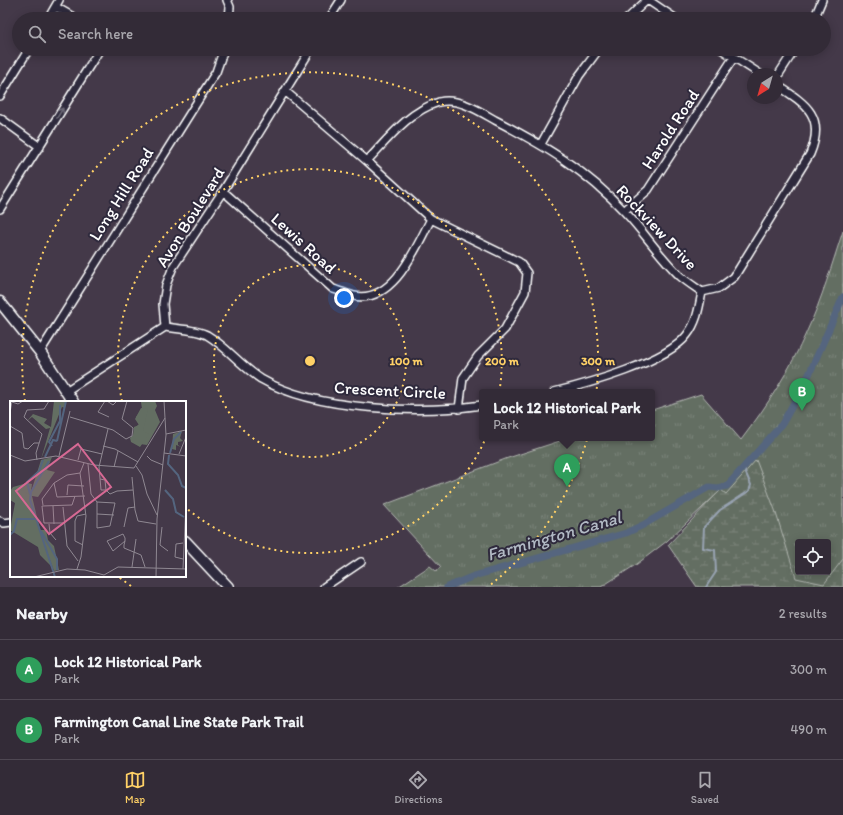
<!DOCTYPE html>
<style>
:root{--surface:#332b37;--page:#3e3742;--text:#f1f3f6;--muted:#a9a7ad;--line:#4e4752;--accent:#ffd166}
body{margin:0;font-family:Itim,sans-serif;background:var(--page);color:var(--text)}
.controls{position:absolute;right:12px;bottom:12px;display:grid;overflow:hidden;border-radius:4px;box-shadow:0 2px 10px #0003}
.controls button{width:36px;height:36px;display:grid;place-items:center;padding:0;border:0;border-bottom:1px solid var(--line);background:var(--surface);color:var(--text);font:20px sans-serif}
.compass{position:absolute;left:747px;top:68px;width:36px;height:36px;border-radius:50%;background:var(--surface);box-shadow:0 2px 10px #0003;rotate:217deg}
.you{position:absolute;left:344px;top:298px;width:14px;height:14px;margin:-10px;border:3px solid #fff;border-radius:50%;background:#1a73e8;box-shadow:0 0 0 6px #1a73e833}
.badge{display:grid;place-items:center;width:26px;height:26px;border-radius:50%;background:var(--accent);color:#fff;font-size:13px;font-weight:700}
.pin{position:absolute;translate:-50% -33px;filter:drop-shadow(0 1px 2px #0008)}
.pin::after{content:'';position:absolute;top:21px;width:14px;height:12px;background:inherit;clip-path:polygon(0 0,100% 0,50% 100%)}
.popup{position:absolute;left:479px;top:389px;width:176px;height:52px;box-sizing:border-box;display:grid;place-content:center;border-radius:4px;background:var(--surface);filter:drop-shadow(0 1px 3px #0005);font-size:13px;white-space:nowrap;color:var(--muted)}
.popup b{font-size:15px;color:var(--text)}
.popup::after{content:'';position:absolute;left:50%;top:100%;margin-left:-8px;border:8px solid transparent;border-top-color:var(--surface)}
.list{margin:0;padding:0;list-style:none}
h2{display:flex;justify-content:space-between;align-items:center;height:52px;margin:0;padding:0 16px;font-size:17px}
h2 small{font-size:13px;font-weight:400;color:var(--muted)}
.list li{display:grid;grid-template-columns:26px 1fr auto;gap:12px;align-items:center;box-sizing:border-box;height:60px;padding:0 16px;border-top:1px solid var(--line)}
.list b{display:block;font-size:15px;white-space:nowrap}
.list p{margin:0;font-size:13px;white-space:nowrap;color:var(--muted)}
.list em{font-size:13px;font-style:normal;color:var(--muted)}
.icon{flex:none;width:22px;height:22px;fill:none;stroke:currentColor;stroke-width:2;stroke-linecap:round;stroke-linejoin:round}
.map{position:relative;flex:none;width:843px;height:587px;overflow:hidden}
.search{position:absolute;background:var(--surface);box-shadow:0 2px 10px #0003;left:12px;right:12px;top:12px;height:44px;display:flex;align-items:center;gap:10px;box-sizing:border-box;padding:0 14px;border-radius:22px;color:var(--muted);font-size:15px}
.sheet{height:172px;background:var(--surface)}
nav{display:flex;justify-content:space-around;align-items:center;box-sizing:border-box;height:56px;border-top:1px solid var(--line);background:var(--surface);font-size:11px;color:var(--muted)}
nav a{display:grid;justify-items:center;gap:2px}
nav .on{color:var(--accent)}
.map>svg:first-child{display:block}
.wetland{fill:url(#wetland-marsh);stroke:#b1b6b0;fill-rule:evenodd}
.park{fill:url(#park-tufts);stroke:#b1b6b0;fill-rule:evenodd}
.water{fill:url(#water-rules);stroke:#98a3b2}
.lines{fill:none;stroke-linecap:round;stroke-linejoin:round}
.stream{stroke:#98a3b2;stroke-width:2}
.canal{stroke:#54657f;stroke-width:7}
.minor-casing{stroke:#fff;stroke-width:10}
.secondary-casing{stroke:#fff;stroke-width:13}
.minor{stroke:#2f2a3d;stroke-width:7}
.secondary{stroke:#2f2a3d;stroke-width:10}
.oneway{stroke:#6d6a77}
.ring{fill:none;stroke:#ffd166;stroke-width:2;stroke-dasharray:2 4}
.labels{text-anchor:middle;stroke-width:4;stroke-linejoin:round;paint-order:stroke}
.street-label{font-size:17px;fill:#fff;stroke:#2f2a3d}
.water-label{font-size:18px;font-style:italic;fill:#b2bac5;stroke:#2f2a3d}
.inset-river{fill:none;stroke:#54657f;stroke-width:2}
.inset-road{fill:none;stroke:#8f8892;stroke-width:1}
.view{fill:#d76994;fill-opacity:0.15;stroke:#d76994;stroke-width:2}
.inset-edge{fill:none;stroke:#fff;stroke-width:2}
.centre{fill:#ffd166;stroke:#2f2a3d;stroke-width:2}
.ring-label{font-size:12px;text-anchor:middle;font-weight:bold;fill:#ffd166;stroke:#2f2a3d;stroke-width:4;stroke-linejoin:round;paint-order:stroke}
</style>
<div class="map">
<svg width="843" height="587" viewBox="0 0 843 587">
<defs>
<pattern id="wetland-marsh" width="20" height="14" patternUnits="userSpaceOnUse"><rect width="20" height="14" fill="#636e62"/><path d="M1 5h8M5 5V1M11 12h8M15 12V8" fill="none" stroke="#7a847a"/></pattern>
<pattern id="park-tufts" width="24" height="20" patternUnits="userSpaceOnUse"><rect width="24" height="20" fill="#636e62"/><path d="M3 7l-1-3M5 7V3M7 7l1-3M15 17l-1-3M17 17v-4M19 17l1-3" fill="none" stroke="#7a847a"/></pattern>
<pattern id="water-rules" width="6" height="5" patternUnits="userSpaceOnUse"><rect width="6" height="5" fill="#54657f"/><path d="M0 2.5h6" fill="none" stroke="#6e7c92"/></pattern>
</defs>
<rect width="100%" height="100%" fill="#443949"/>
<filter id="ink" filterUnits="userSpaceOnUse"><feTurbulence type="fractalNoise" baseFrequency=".025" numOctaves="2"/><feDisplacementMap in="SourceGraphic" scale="8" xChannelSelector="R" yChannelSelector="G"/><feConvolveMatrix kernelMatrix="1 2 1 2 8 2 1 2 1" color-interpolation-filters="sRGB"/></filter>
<g filter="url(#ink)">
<path class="wetland" d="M843 283V587H697L668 545 752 457ZM798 542H828V572H798Z"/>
<path class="park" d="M843 231V559L824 584 796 578 775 510 756 460 726 494 721 490 667 541 637 564 601 587H398L430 566 436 571 441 567 384 505 508 458 569 438H652V410L701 394 741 440C767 406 790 370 807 331 822 299 832 264 843 231ZM798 542H828V572H798Z"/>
<path class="water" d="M683 500 682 502 685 503 663 515H660L662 512Z"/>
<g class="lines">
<path class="stream" d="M706 587 716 572 715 550 703 548 704 527 720 510 749 491 751 485 744 469"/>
<path class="canal" d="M447 587 474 576 626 533 643 525 709 487 718 488 727 486 782 424 807 379 843 297"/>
<defs>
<path id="minor" d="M227 0 230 7 229 19
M648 0 676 19
M56 7 77 19
M48 19 59 0
M329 19 341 0
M627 19 647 0
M814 19 822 0
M721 49 760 74
M777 77 795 49
M285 91 367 161 431 219 519 262 527 273 525 292 505 329 478 356 463 378 459 409
M0 96 29 49
M0 118 40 147
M541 144 579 76 599 49
M367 161C388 139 409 111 439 102 458 97 479 111 495 120 545 146 586 170 625 212 644 232 660 257 680 276 687 282 695 287 702 292L719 288 734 277 810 154C826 116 806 104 777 85
M223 191 333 289C340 291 347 294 354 296 394 304 416 247 431 219
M0 209 100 49
M624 211 648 190 734 57
M165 327C177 329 196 329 207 335 227 347 241 366 261 379 316 411 420 414 482 405
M40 352 216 72 224 49
M66 391 165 327 163 304 166 285 173 267 223 191 311 49
M554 392C587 384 667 362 687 335 697 322 699 308 702 292
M0 521 4 523 11 522
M324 587 361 562"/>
<path id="secondary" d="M0 302 40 352 73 402
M185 541 228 587"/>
</defs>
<use href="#minor" class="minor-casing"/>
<use href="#secondary" class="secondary-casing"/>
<use href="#minor" class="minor"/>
<use href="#secondary" class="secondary"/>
</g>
<defs><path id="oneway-shaft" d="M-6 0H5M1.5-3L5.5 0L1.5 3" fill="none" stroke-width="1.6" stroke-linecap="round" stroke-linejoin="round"/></defs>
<use class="oneway" href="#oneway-shaft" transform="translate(60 113) rotate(-59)"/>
</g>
<g class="ring">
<circle cx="310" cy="361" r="96"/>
<path d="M122 401A192 192 0 1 1 185 507"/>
<path d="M131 586A288 288 0 0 1 119 577M25 401A288 288 0 1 1 489 586"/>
</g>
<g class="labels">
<g class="street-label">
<text transform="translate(670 129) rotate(-57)" y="6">Harold Road</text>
<text transform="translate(121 194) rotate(-58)" y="6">Long Hill Road</text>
<text transform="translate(190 217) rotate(-58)" y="6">Avon Boulevard</text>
<text transform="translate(657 227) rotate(47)" y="6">Rockview Drive</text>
<text transform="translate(304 243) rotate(42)" y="6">Lewis Road</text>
<text transform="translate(390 390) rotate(3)" y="6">Crescent Circle</text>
</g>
<g class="water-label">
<text transform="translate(554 536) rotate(-16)" y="6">Farmington Canal</text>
</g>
</g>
<g transform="translate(10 401)">
<rect width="176" height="176" fill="#443949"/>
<path d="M172 30 170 37 173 40 168 41V44L171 46 166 44V49L162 48 163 33Z" fill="#636e62"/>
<path d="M145 0 147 5 145 9 150 21 137 44 130 43 124 34 125 27 129 23 126 16 132 8 131 1ZM17 82 22 83 20 98 43 167 30 154 28 146 0 129 5 102 0 99V90L3 86Z" fill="#636e62"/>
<path d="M44 0H56L55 7 52 6 31 58 36 41 32 37 36 41 40 27 36 28 22 16 17 20 23 13 37 18 34 22 41 26ZM131 7 138 8 133 30 139 33 130 46 121 41 120 37 123 34 124 26 129 24 125 18ZM42 56 37 69 45 71 28 96 22 95 30 129H36L38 139 44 145 49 169 44 170 23 112H8V89L10 88 20 94 31 59Z" fill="#636e62"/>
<path class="inset-river" d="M47 40 56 0M42 45 39 41 50 20V4M160 52 164 38 171 31M159 54 158 63 168 74 172 85 176 87M35 56 43 39 47 40M39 60 21 91 20 99 45 176M155 89 163 98 166 111 174 116M20 93 17 81 29 70 33 59M31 130 47 158V169M0 134 4 130 7 118H25"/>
<path class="inset-road" d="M95 0 88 11 99 16M97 0 103 4 107 0M2 1 8 3 13 0M0 12 2 0M60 16 103 29 116 38 122 35 123 27 112 18 117 0M0 25 12 32 14 47 18 48 24 42H29M156 33 176 29M93 45 105 48 128 61M154 52 176 55M169 53 176 36M0 54 15 60 46 55 84 64 124 67 155 17M49 55 60 10M137 55 141 59 153 64M27 59 26 52 32 33 14 16 17 9 34 8 39 0M68 59 71 48 92 53M78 63 81 93 87 101M126 65 132 74 137 93 147 114M104 66 108 50M122 76 125 109 128 120 146 123M90 78 95 79 96 89M44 82 47 96 75 95M96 89H91L89 66 98 28M96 89 100 93 107 90 123 89M57 94 58 84 74 85M87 101 105 102 100 125 87 127ZM33 104 32 98 44 82 57 74 70 72M43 105 44 123M53 106 57 145 68 160M87 113 104 114M53 122H34L32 105 62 104 65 95M39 123 40 132 46 139M114 126 118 107 125 106M152 126 150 144 158 150M115 140 103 150 97 140 113 133 115 137V140L114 144V147L131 154 135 166M173 142 166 143 165 156 173 158M73 144 65 140V120L67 115 76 113M122 166 126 138M67 168 71 156 76 115 70 72 74 62M173 168 176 102M24 176 57 168 75 169 94 174 108 166 176 168M146 176 147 118 156 34 154 0"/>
<path class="view" d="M68 43 101 86 39 133 6 90Z"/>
<rect width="176" height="176" class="inset-edge"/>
</g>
<circle cx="310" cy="361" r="6" class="centre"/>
<g class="ring-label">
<text x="406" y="365">100 m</text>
<text x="502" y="365">200 m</text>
<text x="598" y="365">300 m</text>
</g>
</svg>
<div class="controls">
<button><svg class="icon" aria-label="locate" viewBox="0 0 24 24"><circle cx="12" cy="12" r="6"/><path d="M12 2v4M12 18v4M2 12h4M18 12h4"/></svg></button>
</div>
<svg class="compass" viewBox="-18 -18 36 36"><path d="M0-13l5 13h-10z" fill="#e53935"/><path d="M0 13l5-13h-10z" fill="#a9a7ad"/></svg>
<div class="you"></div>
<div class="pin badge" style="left:567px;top:487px;background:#2e9e5b">A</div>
<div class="popup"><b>Lock 12 Historical Park</b>Park</div>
<div class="pin badge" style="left:802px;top:411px;background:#2e9e5b">B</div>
<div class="search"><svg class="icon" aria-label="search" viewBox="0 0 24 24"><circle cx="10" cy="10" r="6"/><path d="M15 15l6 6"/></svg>Search here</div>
</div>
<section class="sheet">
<h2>Nearby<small>2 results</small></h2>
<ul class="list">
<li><span class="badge" style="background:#2e9e5b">A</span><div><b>Lock 12 Historical Park</b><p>Park</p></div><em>300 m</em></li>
<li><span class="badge" style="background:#2e9e5b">B</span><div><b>Farmington Canal Line State Park Trail</b><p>Park</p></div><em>490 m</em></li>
</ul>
</section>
<nav>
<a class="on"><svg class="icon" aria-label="map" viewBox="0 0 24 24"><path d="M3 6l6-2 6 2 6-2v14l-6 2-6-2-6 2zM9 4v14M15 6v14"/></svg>Map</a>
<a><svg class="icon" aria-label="directions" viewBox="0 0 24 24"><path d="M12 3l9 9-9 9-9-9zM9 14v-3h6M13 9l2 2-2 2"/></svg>Directions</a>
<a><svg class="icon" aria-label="saved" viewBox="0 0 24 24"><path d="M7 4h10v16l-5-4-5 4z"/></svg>Saved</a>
</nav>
